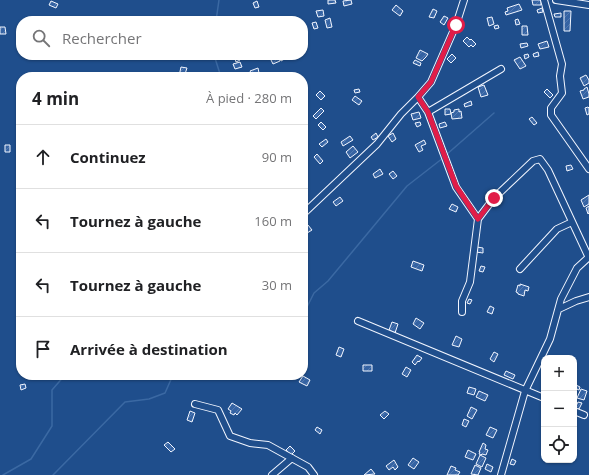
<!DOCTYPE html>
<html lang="fr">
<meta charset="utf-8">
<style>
:root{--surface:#fff;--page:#f6f6f6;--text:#202124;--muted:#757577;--line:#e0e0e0}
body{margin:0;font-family:"Open Sans",sans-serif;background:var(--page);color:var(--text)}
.controls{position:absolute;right:12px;bottom:12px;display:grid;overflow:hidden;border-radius:8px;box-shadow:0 1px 3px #0004}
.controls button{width:36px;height:36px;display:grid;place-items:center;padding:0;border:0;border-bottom:1px solid var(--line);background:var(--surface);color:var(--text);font:20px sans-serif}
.stop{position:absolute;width:12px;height:12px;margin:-9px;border:3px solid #e11d48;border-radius:50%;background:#fff}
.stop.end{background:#e11d48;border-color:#fff;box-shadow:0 1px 4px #0008}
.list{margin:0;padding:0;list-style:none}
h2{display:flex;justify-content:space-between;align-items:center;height:52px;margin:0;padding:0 16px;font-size:17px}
h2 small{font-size:13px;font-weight:400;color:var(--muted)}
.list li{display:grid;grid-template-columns:26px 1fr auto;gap:12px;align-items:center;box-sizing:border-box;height:64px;padding:0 16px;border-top:1px solid var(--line)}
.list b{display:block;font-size:15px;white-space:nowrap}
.list em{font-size:13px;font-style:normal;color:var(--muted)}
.icon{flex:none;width:22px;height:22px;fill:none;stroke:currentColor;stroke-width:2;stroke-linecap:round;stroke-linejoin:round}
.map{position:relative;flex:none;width:589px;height:475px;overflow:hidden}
.search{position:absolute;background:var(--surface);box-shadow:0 1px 3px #0004;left:16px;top:16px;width:292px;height:44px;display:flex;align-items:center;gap:10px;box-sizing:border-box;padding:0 14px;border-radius:16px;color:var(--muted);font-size:15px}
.panel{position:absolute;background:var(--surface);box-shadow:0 1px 3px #0004;left:16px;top:72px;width:292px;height:308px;border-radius:16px}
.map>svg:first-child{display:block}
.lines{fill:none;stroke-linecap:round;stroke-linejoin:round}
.stream{stroke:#3b69a3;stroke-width:1.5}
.building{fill:url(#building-hatch);stroke:#f2f6ff}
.minor-casing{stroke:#f2f6ff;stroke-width:8}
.minor{stroke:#1f4e8c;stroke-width:6}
.route{stroke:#e11d48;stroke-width:5}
</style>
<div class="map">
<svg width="589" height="475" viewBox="0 0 589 475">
<defs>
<pattern id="building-hatch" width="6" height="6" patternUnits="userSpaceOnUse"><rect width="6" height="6" fill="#3563a3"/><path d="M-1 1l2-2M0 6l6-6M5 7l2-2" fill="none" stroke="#537ab1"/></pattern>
</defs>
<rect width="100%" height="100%" fill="#1f4e8c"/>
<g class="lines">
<path class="stream" d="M216 21 219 0
M214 55 221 77
M446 155 494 113
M303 315 314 293 328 281 407 186 443 158
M3 475 31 459 52 426V390L65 375
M53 475 125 402 149 399 165 393 173 375"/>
</g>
<path class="building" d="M328 0H335L336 3 328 4Z
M351 0 352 4 344 6 343 1Z
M532 0H541V5H533Z
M51 1 58 4 56 8 49 5Z
M257 1 259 7 255 8 253 3Z
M519 4 522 10 506 15 505 12 508 11 507 8Z
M396 5 403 11 400 16 392 10Z
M542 8 543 12 538 13 537 10Z
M433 9 437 11 434 18 429 17Z
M323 10 324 16 318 17 316 11Z
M564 11H571L570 31H564Z
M561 13V17H555L554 14Z
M444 16 448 18 444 25 440 22Z
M492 17 494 24 489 26 487 18Z
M330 18 332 27 327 28 325 20Z
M518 19 520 24 516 25 515 20Z
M316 22 318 28 314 29 312 23Z
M498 25 499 28 495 29 494 26Z
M522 26H527L528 35H522Z
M0 27H5L6 34H0Z
M303 29H305L307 35 303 36Z
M467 37 470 40 471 39 476 44 473 47 471 45 469 47 463 41Z
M547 41 549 47 540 49 538 44Z
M527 43 528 46 521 48 520 44Z
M420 50 428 54 426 57 422 61 416 58Z
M538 52 539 56 534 57 533 54Z
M452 54 456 58 451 63 447 59Z
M528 54 529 57 525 59 524 55Z
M238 55 240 60 236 62 234 56Z
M278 55H286L288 57 281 61Z
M278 56 280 61 273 64 271 60Z
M520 57 526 66 520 69 514 60Z
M415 60 421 63 420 66 413 63Z
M240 62 242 67 235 69 233 64Z
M181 67 187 68 184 77 179 76Z
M258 68 259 73 252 75 250 71Z
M586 75 589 80V83L584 86 580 78Z
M484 85 488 95 481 97 478 87Z
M587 87 589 94V97L583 99 580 91 584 90V89Z
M359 89 360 92 355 93 354 90Z
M547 89 553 95 550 98 544 92Z
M320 91 325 96 321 100 316 95Z
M355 96 362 101 359 105 352 100Z
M471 101 472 105 465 107 464 104Z
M588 107 589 108V114L587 115 585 108Z
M321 108 324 111 316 119 313 116Z
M445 109H450L451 114 445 115Z
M459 109V112L461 111 462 118 452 119 451 113 454 112V110Z
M419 112 421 118 413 120 411 114Z
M532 117 537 123 534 125 529 119Z
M321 122 326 127 323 130 318 125Z
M420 122 421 125 417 127 415 123Z
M445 122 447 126 440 128 439 124Z
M376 133 378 137 373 140 371 137Z
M393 133 396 139 392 142 388 136Z
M350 136 353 140 343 146 341 142Z
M326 139 328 142 322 147 319 144Z
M424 140 426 144 421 146 423 150 419 152 415 145Z
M5 145H10V152H5Z
M353 146 358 152 350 158 346 152Z
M317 154 323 161 320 164 314 157Z
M571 165 573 169 567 171 566 166Z
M380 169 383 174 375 178 373 174Z
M393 171 397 176 393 179 389 174Z
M589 195V204L584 207 581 200Z
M340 197 343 201 336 206 333 202Z
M452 204 458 207 456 212 449 209Z
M589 206V213L588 214 586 208Z
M308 225 312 230 304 235 303 228Z
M477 247 483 248V253L476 252Z
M413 261 424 265 422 271 411 267Z
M481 266 485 267 483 272 479 271Z
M520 284 529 287 528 291 525 290 524 296 518 294V293L516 292 518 285 520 286Z
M469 299 472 300 470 304 467 303Z
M490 306 494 308 492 314 487 312Z
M416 318 424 323 420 329 413 324Z
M392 322 398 324 395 333 389 330Z
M456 336 462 339 459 347 452 345Z
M339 347 344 349 341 357 336 355Z
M494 352 498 354 494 362 490 359Z
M417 355 422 358 419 362 418 361 415 365 412 362Z
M363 365H372V371H363Z
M406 367 411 370 407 377 402 374Z
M506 371 515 375 513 379 504 375Z
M303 376 310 380 307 386 299 382Z
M25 384 26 388 21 390 20 385Z
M576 385 580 387 579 390 574 388Z
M469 387 476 389 474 395 467 393Z
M581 389 587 391 584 400 577 398Z
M479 391 488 395 485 401 476 397Z
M578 402 582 403 579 409 575 408Z
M232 403 242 409 237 415 235 413 234 415 230 413 231 411 228 409Z
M471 407 477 410 472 419 467 416Z
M190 411 195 413 192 422 187 420Z
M385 411 389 414 384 419 380 415Z
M464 419 469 421 466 427 462 425Z
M317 427 322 430 320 434 315 430Z
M490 427 497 430 493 438 486 435Z
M168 442 175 449 171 452 164 445Z
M483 443 486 445 485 449 488 450 486 455 482 454 481 455 479 454 480 452H479Z
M290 446 295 451 291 455 286 450Z
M468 450 476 454 473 460 465 457Z
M480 455 486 458 482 467 476 464Z
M413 458 419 462 414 469 408 465Z
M512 459 516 461 514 465 510 464Z
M394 460 398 467 395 470 393 467 389 470 386 466Z
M487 464 493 467 491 472 485 469Z
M475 465 481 468 478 475 471 474Z
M451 466 456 468 455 470 460 472 458 475H447Z
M371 469 375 474 364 475Z"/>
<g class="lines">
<defs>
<path id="minor" d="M544 0 562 64 560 76 562 93 551 108V115L589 169
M556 0 589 5
M418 97 428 112 456 187 478 219 470 282 462 301V312
M428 112 501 69
M303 214 377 144 401 114 418 97 431 82 456 25 464 0
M478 219 494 198 533 161 540 159 548 170 589 258
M520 269 557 229 572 222
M559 309 576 301 589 297
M358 321 544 398
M195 404 218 410 230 436 250 443 268 445 308 467 314 475
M574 411 584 415
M272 475 292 458
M501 475 525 391 550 339 561 299 577 268 589 257"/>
</defs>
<use href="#minor" class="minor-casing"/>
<use href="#minor" class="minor"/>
</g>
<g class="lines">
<path class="route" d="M456 25 431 82 418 97 428 112 456 186 478 219 494 198"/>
</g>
</svg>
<div class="controls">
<button>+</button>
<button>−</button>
<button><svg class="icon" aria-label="locate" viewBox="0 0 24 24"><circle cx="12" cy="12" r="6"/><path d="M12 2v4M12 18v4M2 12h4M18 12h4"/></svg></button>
</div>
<div class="stop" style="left:456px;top:25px"></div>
<div class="stop end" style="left:494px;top:198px"></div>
<div class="search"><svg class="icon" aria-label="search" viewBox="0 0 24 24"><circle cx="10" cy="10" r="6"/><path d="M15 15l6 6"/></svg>Rechercher</div>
<section class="panel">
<h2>4 min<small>À pied · 280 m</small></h2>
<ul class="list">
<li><svg class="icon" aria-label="ahead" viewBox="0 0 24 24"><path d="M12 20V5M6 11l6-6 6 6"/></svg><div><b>Continuez</b></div><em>90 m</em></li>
<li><svg class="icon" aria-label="left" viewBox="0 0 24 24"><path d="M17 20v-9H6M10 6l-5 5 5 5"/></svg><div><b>Tournez à gauche</b></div><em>160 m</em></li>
<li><svg class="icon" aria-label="left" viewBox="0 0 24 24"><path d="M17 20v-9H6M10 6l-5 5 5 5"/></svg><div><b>Tournez à gauche</b></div><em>30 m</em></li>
<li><svg class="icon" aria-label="arrive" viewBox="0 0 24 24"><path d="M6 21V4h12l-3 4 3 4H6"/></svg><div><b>Arrivée à destination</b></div></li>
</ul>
</section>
</div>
